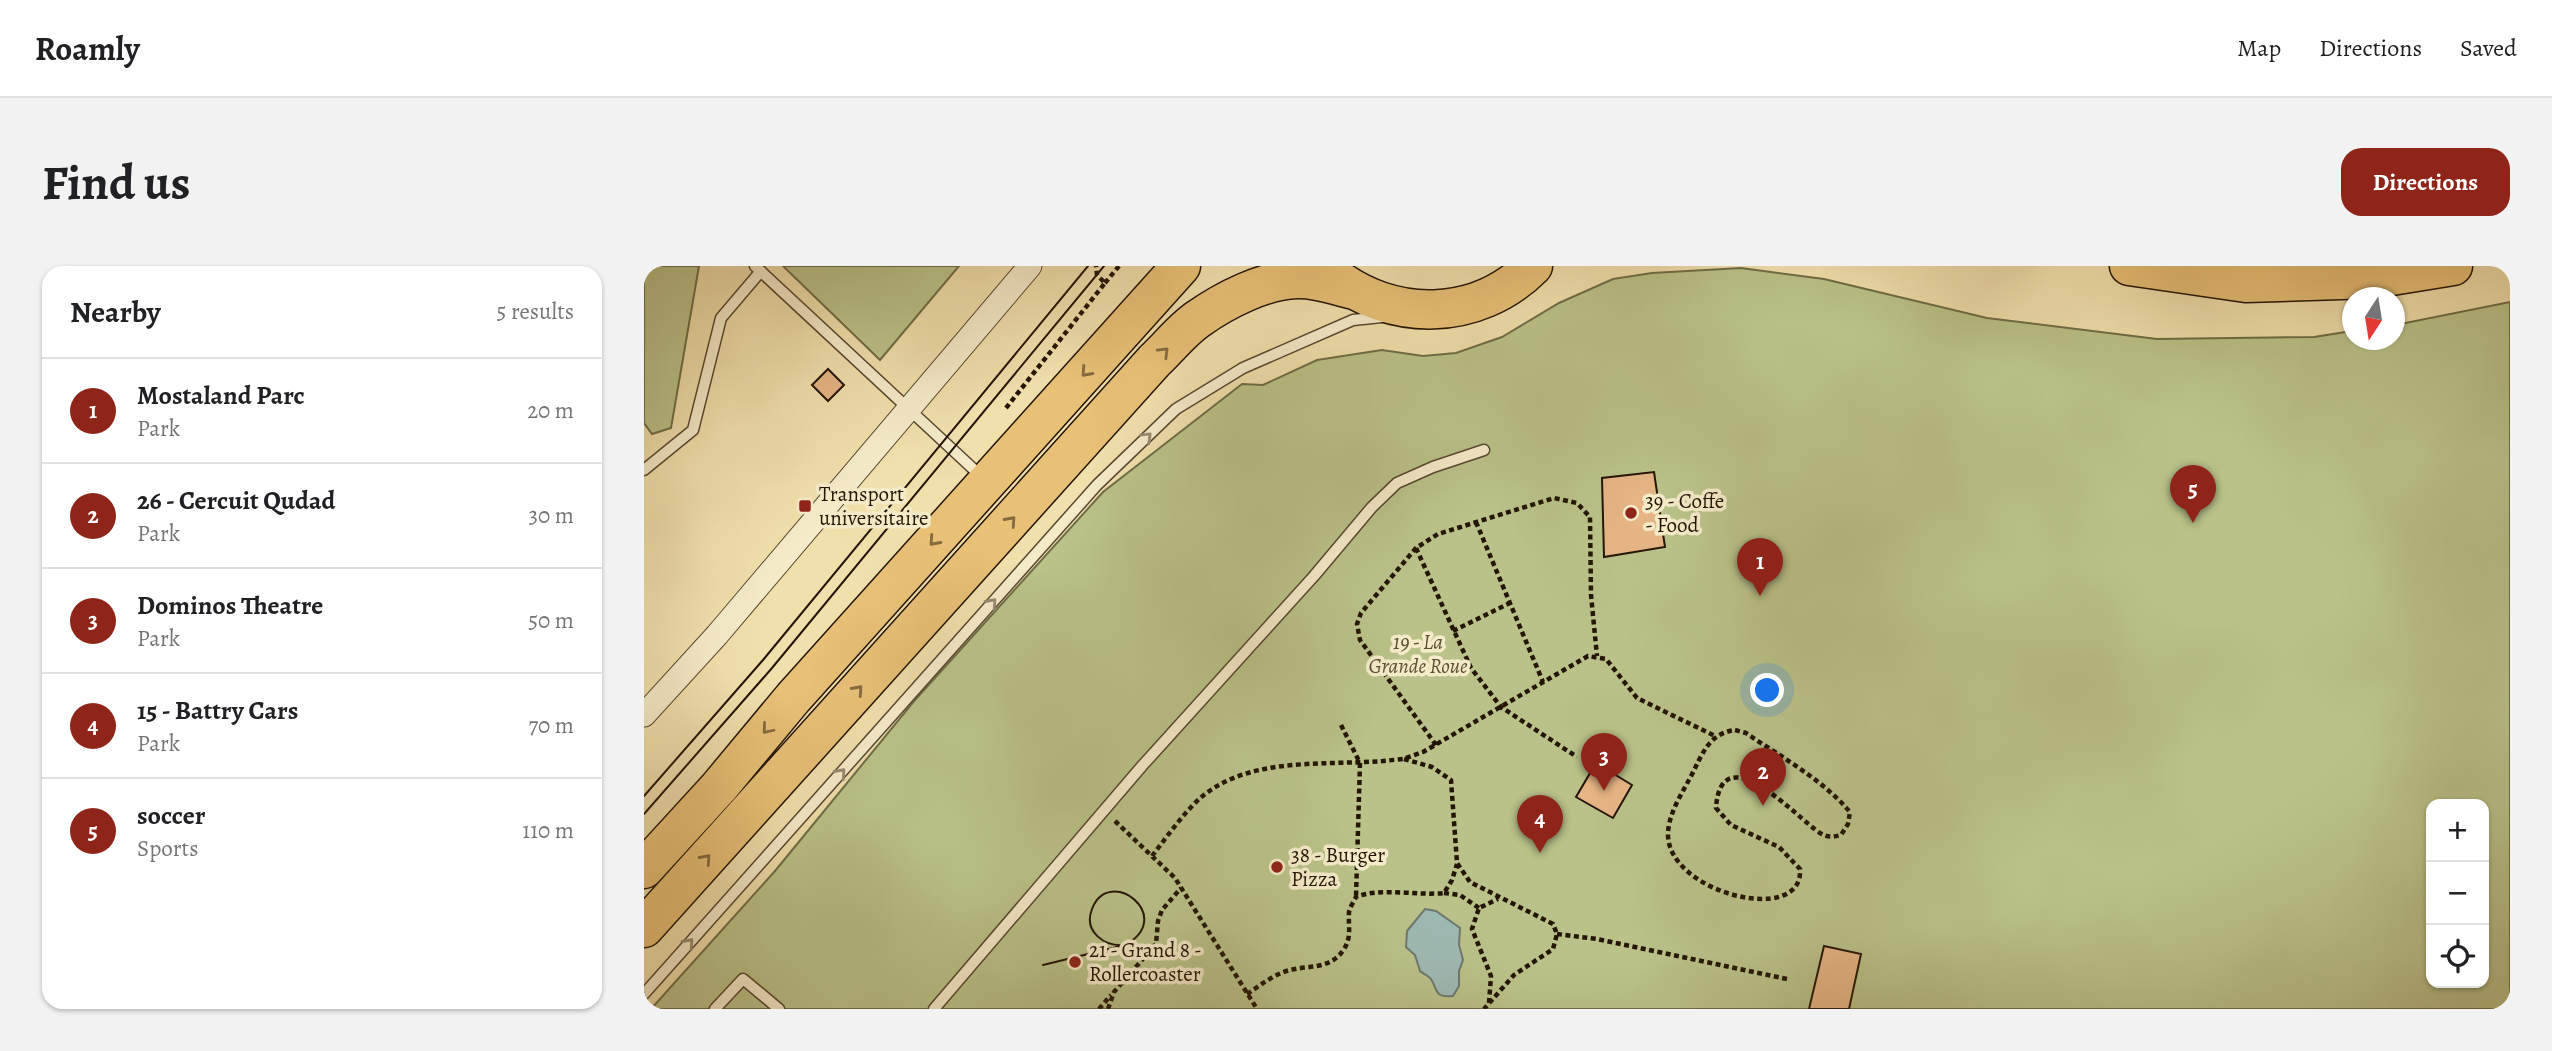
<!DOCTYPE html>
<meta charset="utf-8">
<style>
:root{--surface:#fff;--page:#f2f2f2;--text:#202124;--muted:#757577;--line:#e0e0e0;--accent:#8f2418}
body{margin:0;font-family:Alegreya,serif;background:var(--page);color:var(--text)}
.controls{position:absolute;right:21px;bottom:21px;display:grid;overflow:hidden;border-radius:14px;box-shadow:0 2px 5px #0004}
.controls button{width:63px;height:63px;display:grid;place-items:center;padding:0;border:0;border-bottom:2px solid var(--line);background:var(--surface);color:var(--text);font:35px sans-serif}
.compass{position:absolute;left:1698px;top:21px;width:63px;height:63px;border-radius:50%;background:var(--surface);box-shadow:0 2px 5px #0004;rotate:192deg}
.you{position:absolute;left:1124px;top:425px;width:24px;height:24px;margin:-18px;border:5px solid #fff;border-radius:50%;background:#1a73e8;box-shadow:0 0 0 10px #1a73e833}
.badge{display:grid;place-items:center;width:46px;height:46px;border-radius:50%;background:var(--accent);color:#fff;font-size:23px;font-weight:700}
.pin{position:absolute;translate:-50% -58px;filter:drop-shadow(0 2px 4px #0008)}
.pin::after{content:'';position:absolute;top:37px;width:24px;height:21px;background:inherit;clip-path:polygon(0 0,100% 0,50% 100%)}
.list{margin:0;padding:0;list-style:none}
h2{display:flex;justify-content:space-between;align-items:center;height:91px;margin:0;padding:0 28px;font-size:30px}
h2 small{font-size:23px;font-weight:400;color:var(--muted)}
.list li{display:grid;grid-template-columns:46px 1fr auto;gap:21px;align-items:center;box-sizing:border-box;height:105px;padding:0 28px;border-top:2px solid var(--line)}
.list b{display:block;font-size:26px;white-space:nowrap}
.list p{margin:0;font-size:23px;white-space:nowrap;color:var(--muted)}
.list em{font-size:23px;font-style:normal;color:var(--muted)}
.icon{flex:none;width:38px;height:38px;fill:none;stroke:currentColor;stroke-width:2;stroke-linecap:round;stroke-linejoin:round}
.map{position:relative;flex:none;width:1866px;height:743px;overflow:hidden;border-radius:21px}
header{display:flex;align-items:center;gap:42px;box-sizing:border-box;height:98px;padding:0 35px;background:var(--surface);border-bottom:2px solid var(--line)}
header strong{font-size:33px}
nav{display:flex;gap:38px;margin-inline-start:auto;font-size:24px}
.intro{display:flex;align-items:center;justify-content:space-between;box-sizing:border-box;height:168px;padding:0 42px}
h1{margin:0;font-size:49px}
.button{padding:18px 32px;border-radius:21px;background:var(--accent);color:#fff;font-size:24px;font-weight:700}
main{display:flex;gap:42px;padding:0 42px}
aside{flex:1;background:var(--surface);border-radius:21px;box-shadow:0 2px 5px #0004}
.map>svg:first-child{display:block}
.green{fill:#bac289;stroke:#6f6c47;stroke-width:2;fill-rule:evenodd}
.water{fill:#9ebab4;stroke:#6d786e;stroke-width:2}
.building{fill:#e6b585;stroke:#241505;stroke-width:2}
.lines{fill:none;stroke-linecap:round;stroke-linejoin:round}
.lane-casing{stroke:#57482f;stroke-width:13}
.street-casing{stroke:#57482f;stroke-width:25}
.highway-casing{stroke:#241505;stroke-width:41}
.path{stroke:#241505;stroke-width:4.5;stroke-dasharray:5 3.5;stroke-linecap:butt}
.lane{stroke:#f5ebc9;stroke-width:10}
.street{stroke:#f5ebc9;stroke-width:23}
.highway{stroke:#e8c076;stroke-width:38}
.tram{stroke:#241505;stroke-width:2}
.oneway{stroke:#866a3e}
.oneway2{stroke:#978b71}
.poi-dot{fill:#8f2418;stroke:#f5ebc9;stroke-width:2.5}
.labels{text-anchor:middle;stroke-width:7;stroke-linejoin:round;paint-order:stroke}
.poi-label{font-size:21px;fill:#241505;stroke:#f5ebc9;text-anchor:start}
.park-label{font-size:21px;font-style:italic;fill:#585233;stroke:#f5ebc9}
</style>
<header>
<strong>Roamly</strong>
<nav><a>Map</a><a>Directions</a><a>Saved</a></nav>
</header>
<div class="intro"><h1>Find us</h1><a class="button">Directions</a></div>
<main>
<aside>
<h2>Nearby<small>5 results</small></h2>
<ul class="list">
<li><span class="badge">1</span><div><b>Mostaland Parc</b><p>Park</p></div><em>20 m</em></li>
<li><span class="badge">2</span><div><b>26 - Cercuit Qudad</b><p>Park</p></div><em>30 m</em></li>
<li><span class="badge">3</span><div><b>Dominos Theatre</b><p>Park</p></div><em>50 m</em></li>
<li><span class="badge">4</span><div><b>15 - Battry Cars</b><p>Park</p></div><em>70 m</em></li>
<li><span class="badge">5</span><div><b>soccer</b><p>Sports</p></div><em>110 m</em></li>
</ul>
</aside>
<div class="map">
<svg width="1866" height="743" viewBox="0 0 1866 743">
<rect width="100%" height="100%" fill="#f0e0ac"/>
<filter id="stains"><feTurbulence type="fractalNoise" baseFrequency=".00286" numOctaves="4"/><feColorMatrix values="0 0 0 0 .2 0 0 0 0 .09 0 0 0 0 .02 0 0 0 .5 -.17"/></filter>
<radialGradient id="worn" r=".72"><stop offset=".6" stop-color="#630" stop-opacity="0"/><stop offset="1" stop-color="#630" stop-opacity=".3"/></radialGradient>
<path class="green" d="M0 0H55L27 162 8 168 0 157Z
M139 0H315L236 94Z
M1097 2 1180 13 1343 52 1513 73 1670 71 1708 65V74H1750L1751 59 1866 36V743H7L131 605 271 434 459 226 598 118 619 119 673 94 738 84 779 90 812 87 858 71 915 37 969 13 1008 7ZM1787 538H1840V717H1787Z"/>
<path class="water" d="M781 643 792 645 816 662 815 679 819 694 815 705V720L809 730C790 732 794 724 787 713 785 710 778 707 776 705L771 689 762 681 763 665Z"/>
<path class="building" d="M184 103 200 119 184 135 168 119Z
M1010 206 1021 281 960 291 958 212Z
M952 497 988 519 969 552 932 531Z
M1180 680 1217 688 1205 743H1165Z"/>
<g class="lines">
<defs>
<path id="lane" d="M111 0 339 212
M0 204 49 164 77 52 117 5
M0 728 453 219 532 143 599 102 709 54 738 51
M71 743 99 713 135 743
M290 743 498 500 670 310 728 241 753 217 789 201 840 184"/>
<path id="street" d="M0 449 73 369 386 0"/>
<path id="highway" d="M1485 0 1602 17 1729 13 1809 0
M687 8C748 57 833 56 889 0
M0 603 75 521 149 432 537 0
M0 662 511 94C525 81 538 64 554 53 581 34 620 14 653 13 671 12 689 19 706 23"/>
</defs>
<use href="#lane" class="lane-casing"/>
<use href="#street" class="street-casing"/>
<use href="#highway" class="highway-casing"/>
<path class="path" d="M461 17 475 0
M362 142 461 17 453 9 452 0
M832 256 899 416
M772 282 827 402 857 441 933 491
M809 365 866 337
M697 459 716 497 712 631
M1091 464 1102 467C1137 491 1178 513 1206 546L1204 558 1197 569C1189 571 1184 572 1176 567 1153 552 1077 467 1072 542L1087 559 1135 581 1156 603C1160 661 1022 627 1024 567 1025 547 1037 529 1046 512 1058 490 1063 468 1091 464Z
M792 479 716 374 713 358 717 347 772 282 794 268 910 232 933 237 946 251 947 329 953 390
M760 493 788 501 807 514 813 597 826 616 909 658 913 668 909 683 870 709 840 743
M471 555 531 612 613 743
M508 590C521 573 534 555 549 539 597 489 676 500 739 495L759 493 779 486 944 390 962 393 993 432 1071 470
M800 627 816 629 835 642
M913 668 953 673 1143 713
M603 728C617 719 630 708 646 704 665 699 687 704 700 683 708 671 704 659 705 646 706 641 710 635 712 631 736 621 773 630 800 627L808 614 813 598
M845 737 847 710 828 663 835 642 854 633
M455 743 467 729
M464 743 470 726 512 678 514 655 518 644 537 622"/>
<use href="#lane" class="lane"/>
<use href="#street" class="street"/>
<use href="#highway" class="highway"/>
<path class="tram" d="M0 530 119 394 444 0
M0 548 128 402 460 0
M399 699 481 679C533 651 465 598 448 643 439 666 461 681 481 679"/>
</g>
<defs><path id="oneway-chevron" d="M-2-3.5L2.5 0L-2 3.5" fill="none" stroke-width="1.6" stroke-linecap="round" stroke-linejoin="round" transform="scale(1.75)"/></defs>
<g class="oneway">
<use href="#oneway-chevron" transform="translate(520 86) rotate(-45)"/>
<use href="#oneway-chevron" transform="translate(442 106) rotate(132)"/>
<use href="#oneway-chevron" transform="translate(367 255) rotate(-48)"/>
<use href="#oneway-chevron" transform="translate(290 275) rotate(132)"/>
<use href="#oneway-chevron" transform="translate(214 424) rotate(-48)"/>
<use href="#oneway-chevron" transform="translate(123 463) rotate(130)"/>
<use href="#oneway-chevron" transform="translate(62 593) rotate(-48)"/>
</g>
<g class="oneway2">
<use href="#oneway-chevron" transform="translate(503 171) rotate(-44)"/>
<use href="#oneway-chevron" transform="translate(348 337) rotate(-48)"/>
<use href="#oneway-chevron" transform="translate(197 507) rotate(-48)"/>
<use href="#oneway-chevron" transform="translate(45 677) rotate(-48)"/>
</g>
<g class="poi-dot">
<rect x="154" y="233" width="14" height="14" rx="3.5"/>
<circle cx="987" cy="247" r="7"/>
<circle cx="633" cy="601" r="7"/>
<circle cx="431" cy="696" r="7"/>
</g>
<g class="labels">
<g class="poi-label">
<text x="175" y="235">Transport<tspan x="175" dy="24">universitaire</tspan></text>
<text x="1001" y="242">39 - Coffe<tspan x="1001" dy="24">- Food</tspan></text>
<text x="647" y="596">38 - Burger<tspan x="647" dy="24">Pizza</tspan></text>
<text x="445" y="691">21 - Grand 8 -<tspan x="445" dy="24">Rollercoaster</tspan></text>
</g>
<g class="park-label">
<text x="774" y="383">19 - La<tspan x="774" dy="24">Grande Roue</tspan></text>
</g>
</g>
<rect width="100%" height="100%" filter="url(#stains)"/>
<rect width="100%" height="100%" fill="url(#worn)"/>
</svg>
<div class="controls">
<button>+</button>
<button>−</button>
<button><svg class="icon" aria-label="locate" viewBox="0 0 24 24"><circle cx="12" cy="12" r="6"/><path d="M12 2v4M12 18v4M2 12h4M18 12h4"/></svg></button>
</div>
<svg class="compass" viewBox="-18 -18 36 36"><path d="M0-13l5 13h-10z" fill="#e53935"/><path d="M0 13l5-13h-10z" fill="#757577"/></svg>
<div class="you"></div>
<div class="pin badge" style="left:1116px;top:330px">1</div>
<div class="pin badge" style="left:1119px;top:540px">2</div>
<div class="pin badge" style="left:960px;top:525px">3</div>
<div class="pin badge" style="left:896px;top:587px">4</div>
<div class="pin badge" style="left:1549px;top:257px">5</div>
</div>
</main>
